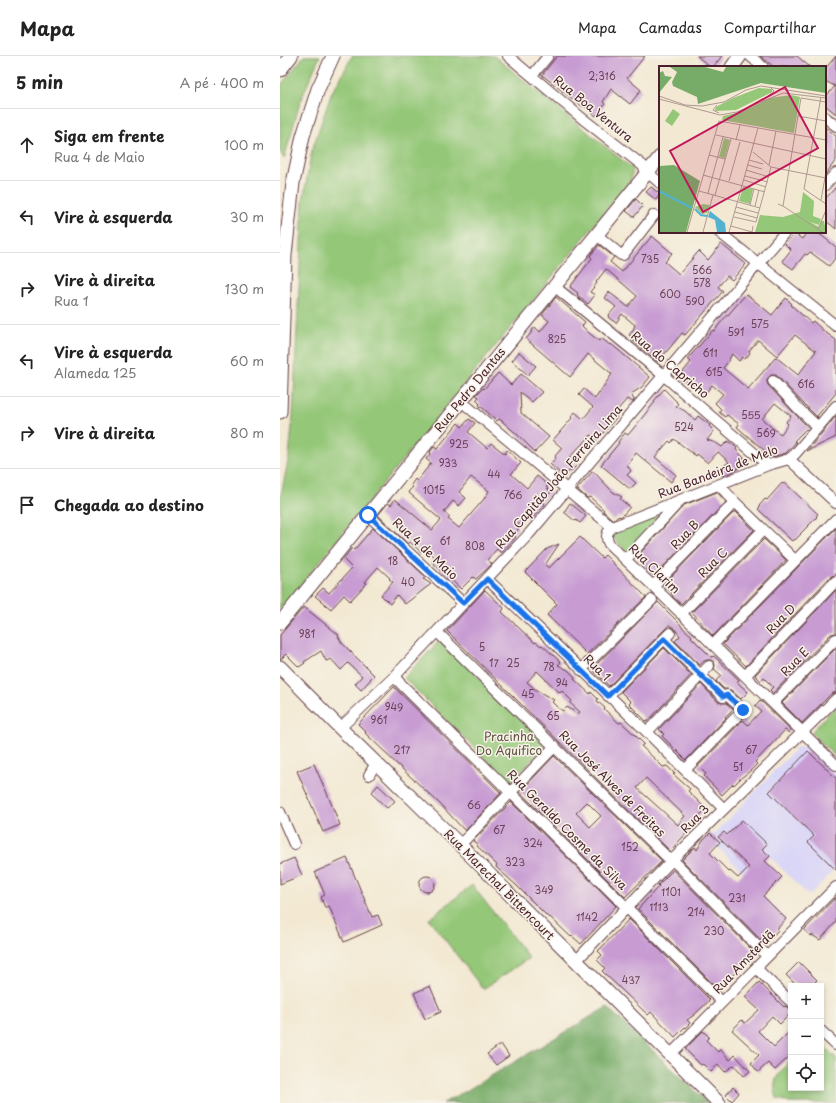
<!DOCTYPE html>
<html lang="pt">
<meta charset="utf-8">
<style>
:root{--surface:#fff;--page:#f6f6f6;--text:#222;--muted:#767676;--line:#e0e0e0}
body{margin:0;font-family:"Playpen Sans",sans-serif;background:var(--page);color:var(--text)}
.controls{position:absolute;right:12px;bottom:12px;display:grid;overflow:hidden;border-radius:0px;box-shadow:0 2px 6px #0003}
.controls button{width:36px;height:36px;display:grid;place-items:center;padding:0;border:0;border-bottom:1px solid var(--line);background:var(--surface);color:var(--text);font:20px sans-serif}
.stop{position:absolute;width:12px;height:12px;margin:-9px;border:3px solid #1a73e8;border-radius:50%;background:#fff}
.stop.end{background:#1a73e8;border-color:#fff;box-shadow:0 1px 4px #0008}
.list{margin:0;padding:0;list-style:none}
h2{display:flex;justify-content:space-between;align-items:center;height:52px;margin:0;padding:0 16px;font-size:17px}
h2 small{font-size:13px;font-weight:400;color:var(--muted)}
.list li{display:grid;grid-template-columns:26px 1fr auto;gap:12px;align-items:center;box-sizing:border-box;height:72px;padding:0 16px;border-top:1px solid var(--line)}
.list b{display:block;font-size:15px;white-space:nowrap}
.list p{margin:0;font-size:13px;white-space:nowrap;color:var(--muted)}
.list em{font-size:13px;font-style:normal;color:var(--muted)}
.icon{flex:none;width:22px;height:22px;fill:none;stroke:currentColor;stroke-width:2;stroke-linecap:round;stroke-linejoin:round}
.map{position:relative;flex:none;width:556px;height:1047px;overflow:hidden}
header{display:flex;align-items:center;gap:24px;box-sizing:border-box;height:56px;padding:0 20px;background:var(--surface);border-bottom:1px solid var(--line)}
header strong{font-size:19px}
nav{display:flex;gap:22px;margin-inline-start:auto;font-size:14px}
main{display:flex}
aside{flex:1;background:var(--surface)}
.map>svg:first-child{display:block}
.built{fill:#dad6f7}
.green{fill:#94c778;stroke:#6f7352}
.forest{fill:#77ac68;stroke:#60664a}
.building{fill:#c89cd3;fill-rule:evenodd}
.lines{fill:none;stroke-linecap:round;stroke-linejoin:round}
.minor-casing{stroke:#633d44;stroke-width:12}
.major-casing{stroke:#633d44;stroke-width:15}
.minor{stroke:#fff;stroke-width:10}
.major{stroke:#fff;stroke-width:13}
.route{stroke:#1a73e8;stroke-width:5}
.labels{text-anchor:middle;stroke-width:3;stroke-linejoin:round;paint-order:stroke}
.number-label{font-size:10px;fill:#6a3e55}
.street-label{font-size:12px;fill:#4a1f2b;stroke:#f7f3e8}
.park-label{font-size:12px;fill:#605142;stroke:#f7f3e8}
.inset-river{fill:none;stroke:#52b2d1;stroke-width:2}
.inset-road{fill:none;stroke:#af9890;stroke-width:1}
.view{fill:#c2185b;fill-opacity:0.15;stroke:#c2185b;stroke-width:2}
.inset-edge{fill:none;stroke:#4a1f2b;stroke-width:2}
</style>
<header>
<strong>Mapa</strong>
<nav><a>Mapa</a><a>Camadas</a><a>Compartilhar</a></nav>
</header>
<main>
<aside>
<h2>5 min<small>A pé · 400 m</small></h2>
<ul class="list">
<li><svg class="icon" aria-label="ahead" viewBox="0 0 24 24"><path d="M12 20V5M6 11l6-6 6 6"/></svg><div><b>Siga em frente</b><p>Rua 4 de Maio</p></div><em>100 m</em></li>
<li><svg class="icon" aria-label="left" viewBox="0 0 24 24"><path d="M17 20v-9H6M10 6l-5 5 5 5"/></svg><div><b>Vire à esquerda</b></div><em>30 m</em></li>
<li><svg class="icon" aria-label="right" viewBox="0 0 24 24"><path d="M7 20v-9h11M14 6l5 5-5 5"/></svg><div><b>Vire à direita</b><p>Rua 1</p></div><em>130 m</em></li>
<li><svg class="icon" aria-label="left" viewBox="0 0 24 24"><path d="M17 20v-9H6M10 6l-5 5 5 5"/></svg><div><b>Vire à esquerda</b><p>Alameda 125</p></div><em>60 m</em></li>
<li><svg class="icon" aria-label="right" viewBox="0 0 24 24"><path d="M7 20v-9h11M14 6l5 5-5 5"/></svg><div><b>Vire à direita</b></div><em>80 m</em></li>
<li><svg class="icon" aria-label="arrive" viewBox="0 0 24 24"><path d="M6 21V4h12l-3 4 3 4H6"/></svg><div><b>Chegada ao destino</b></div></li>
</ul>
</aside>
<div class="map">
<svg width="556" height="1047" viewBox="0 0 556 1047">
<rect width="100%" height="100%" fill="#f7f3e8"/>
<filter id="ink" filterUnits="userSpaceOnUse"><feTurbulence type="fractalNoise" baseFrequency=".025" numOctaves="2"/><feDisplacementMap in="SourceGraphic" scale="8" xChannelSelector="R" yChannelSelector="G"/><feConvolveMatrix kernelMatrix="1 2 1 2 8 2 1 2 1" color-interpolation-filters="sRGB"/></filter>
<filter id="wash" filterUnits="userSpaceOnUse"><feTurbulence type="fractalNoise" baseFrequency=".012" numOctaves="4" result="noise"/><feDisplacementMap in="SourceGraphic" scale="16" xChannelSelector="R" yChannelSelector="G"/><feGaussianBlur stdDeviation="0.9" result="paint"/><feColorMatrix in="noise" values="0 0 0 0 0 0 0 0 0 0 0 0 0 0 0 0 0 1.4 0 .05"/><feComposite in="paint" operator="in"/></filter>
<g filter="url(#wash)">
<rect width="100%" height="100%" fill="#f3e9d3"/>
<path class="built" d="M516 691 517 692 519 691H526L556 719V812L529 840 484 795 463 816 431 785 432 780 493 717 492 716 494 714H495L514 695 513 694Z"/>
<path class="green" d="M24 0H40L21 43 4 103 0 95V30Z
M72 0H214L353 113 351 124 0 554V444L9 400 13 360 23 145 32 94 52 36 60 23Z
M380 458 348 498 330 478Z
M160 584 268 688 230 727 124 622Z
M556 650V701L532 678 533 674Z
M192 829 249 902 203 933 149 863Z
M541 987 556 1002V1047H508V1046L497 1042C490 1024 500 1016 511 1004V1032H541Z"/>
<path class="forest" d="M327 951 428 1047H163L189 1033Z"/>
<g id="blocks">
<path class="building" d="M277 0H365L347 22 361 34 350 48 331 33 323 46 325 48 316 60 304 50 303 51 262 19Z
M417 0H442L433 11H430Z
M480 0H517L530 11H494Z
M556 0V58L545 49V42L555 30 545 25V13Z
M545 71 556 80V104L545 119Z
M371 131 380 138 376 144 366 136Z
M556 131V173L545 164V143Z
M356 143 363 150 354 161 346 155Z
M527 176H537L556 191V201L549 210 530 196 527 199 525 198 513 213 502 205 511 194 505 188 512 180 514 177 522 183Z
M372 180 392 197 385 206 399 218 419 195 428 204 441 188 466 208 452 224 447 220 438 231 443 235 405 279 402 277 378 306 352 284 353 282 349 279 353 274 355 269 342 258 336 267 329 262 328 260 336 251 325 242 329 236 348 251 357 240 326 213 316 226 317 227 310 236 315 239 308 248 297 239 298 237 290 231 312 202 310 200 319 189 334 201 330 206 342 216Z
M466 238 492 259 506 242 512 248 511 249 531 267 533 265 545 276 556 284V337L537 360 538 361V362L523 347 497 320 495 319H491L487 323V326L488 329 513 356 529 372 527 374 526 373 514 385 516 386 506 397 492 401 457 371 459 368 447 359 445 361 439 356 441 353 435 347 443 338 432 329 424 339 407 325 406 327 399 321 411 306 408 303 412 298 433 274 435 275 438 270 447 259H448ZM515 279 536 295 518 319 496 301 468 333 443 312 447 307 452 298 459 305 462 301 465 303 470 297 469 295 478 284 497 300ZM495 347 511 360 506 366 508 368 501 378 495 374 482 363Z
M276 241 305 266 302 270 309 277 319 285 321 282 330 289 331 288 370 321 362 331 351 338 354 344 353 346 347 343 334 358 337 361 317 384 311 379 302 389H301L289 402 297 409 291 415 290 414 284 421 270 408 276 402 275 400 282 392 273 384 292 362 291 361 295 356 303 363 313 351 299 339 304 333 315 343 332 318 308 298 290 321 246 283 251 277V276L255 271 260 276 269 265 262 259Z
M239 296 256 310 248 319 232 305Z
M218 317 231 329 241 318 262 336 252 346 240 336 241 357 269 381 255 396 240 381 222 365 219 363 217 365 214 362 199 349 200 348 196 344 199 341 196 339 203 332 204 333Z
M384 333 397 346H396L398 348 396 350 405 355 415 364 418 360 430 369 429 370 434 375 427 384 436 387 442 391 448 385 457 392 456 394 466 404 458 412V413L443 420 439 413 449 406 438 396 428 407 417 398 416 400 394 383 391 387 389 385 375 401 396 419 391 426 356 397 347 409 351 415 347 419 356 427 350 433 321 409 339 387 338 386 345 377 348 379 375 346 374 345Z
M556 360V381L527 395Z
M189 363 195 367 188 376 207 392 211 387 225 398 227 394 241 407 231 418 247 432 257 420 269 430 266 431 271 436 262 445 265 448 251 464 246 460 236 471 239 473 231 479 236 481 221 497 217 493 207 504 212 508 196 523 193 521 181 533 152 506 155 501 144 492 141 496 130 486 128 488 98 459 108 447 111 449 115 443 152 474 161 464 128 436 133 431 131 429 135 423 137 425 151 407 146 403 151 397 150 396 154 391 157 393 178 367 182 371ZM191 421 209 435 204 443 179 472 168 463 170 461 164 456 173 445 179 450 186 442 179 436Z
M312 416H314L333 436 342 441 340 443 350 451 342 460 340 461 339 460 333 464 323 455 324 454 310 441 307 442 297 433Z
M502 427 503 428 505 427 538 458 536 460 537 461 520 478H521L515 484 514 483 512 485 478 453 480 451 479 450 485 443 487 444Z
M437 436 446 446 374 520 364 511 366 509 357 501 404 449Z
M290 447 306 460 300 467 296 464 295 465 284 456Z
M455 455 474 474 401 548 393 541 391 536 383 529Z
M93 472 146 521 143 523 151 528 125 548 117 539 110 548 101 539 113 526 109 523 110 522 98 511 85 526 87 527 70 545 64 539 51 553 35 540 43 532 49 537 72 512 63 503 72 492 74 494Z
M556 472V519L551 520 466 610 443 588Z
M300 481 322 502 325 499 366 541 307 598 267 559 277 548 245 516 267 493 279 488 265 509 269 512Z
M484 483 506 504 433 580 421 567V566L412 556Z
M205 534 224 552 222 556 255 587 256 586 261 590 262 589 273 599 281 606 278 609 288 614 295 621 294 623 310 638 311 636 318 643 317 645 325 652 324 653 339 667 341 666 356 680 364 688 361 690 377 705 383 711 387 710 395 718H393L410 733 408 735 426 753 412 767 414 769 390 795 167 575ZM257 615 280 637 282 635 292 645 290 647 300 656 298 658 287 651 283 655 277 651 272 646 274 644 256 634 247 626ZM366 722 405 760 398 769 357 732Z
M556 534V577L551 578 493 637 490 634 493 631 484 622 481 625 475 619Z
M378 546 401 569V570L412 580 411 581 431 601 434 600 459 624 457 626 468 636 461 643 451 634 447 633H444L436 625 441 619 434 613 435 609 434 606 431 604H428L424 605 420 609 395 585 400 580 394 572 389 569 329 630 314 615 317 612 315 610Z
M24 551 59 579 58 580 62 587 94 619 90 623H91L81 634 75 628 82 620 68 607 61 614 51 603 46 605 41 595 24 606 25 607 19 611 6 598 1 603H0V579Z
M384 592 411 619 367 666 349 648 351 646 341 636Z
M556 592V636L551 638 522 667 502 647Z
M421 628 438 646 442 647H446L453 653 445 661 446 662 406 704 382 680 384 678 379 673Z
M114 631 221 737 185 775 159 747 105 697H106L85 677 86 676 78 668Z
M480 644 510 673 509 677 505 674 475 706 477 708 470 715 461 722 454 729 453 728 442 739 424 720 426 718 418 710 463 664 468 669 481 655 475 650Z
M528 695 556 722V814L528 786 534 780 489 736Z
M274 700 382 805 345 841 240 736ZM307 746 321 760 310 771 296 757Z
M34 708 44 731V730L60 769 43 776 17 715Z
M98 729 115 745 107 752 91 737Z
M231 746 336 850 301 888 292 880 291 881 270 861 269 862 236 829 216 811 217 809 196 789 197 788 193 785Z
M462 764 487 788 482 793 490 800 485 805 502 821 483 840 506 863 497 873 498 874 489 884 488 883 484 887 402 804 415 791 417 794 423 784 430 777 440 786 430 797 449 816 450 815 458 822 469 811 438 781 444 776 447 779Z
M14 802 22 819 0 828V808Z
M67 802 92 861 98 859 102 869 64 886 49 850 45 852 41 841 45 839 35 816Z
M393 814 475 897 451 921 446 924 447 925 439 934 358 853 379 830 378 829Z
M139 828a8 8 0 1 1 16 0a8 8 0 1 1-16 0Z
M556 841V866L540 884 532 879 531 880 524 874Z
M349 863 430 944 414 959 407 964 410 967 405 972V971L395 981 371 956 368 959 322 915 325 912 317 904 322 899 318 895Z
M519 906 537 924 531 930H517L506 919Z
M479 926 504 951 505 950 507 951 511 955V957L500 968 492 960 478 975 494 991 511 974V999L495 1014 488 1007 478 1016 471 1007 479 999 452 974 462 964 465 967 479 954 465 941Z
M150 930 161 956 145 963 134 937Z
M423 975 429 981 426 984 438 996 440 993 450 1004 455 999 470 1015 464 1020 454 1009 445 1016 438 1008 431 1016 423 1008 421 1009 406 994V992Z
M221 988 229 1000 216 1009 207 998Z
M453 1031 459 1037 452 1045 446 1039Z"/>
</g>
</g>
<g filter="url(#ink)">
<use href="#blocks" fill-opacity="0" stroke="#633d44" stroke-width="1"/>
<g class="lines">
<defs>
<path id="minor" d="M228 0 303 63 362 109 373 121 380 127
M470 0 483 11
M252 20 268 0
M545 61 556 70
M545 129 556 117
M439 176 556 270
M317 179 341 199H343L374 159
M274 230 383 319 488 409
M493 325 518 352 538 371
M181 345 332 471C327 476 325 481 329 488L373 530 556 709
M509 403 556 447
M439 429 455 446 515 504
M88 459 183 547
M332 471 488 409 509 403 515 398 556 350
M346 503 399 446
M207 523 367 676 444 753
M373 530 455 446
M401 558 483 474
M157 576 386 800 398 809 487 900
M384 583 443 641 447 639 463 654 405 714
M433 589 556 463
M301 614 372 544
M465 620 556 525
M114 621 442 946
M328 640 390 577
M493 647 556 583
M60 672 114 621 249 478 505 176
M367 676 429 610
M89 719 96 707
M0 756 14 788
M180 789 275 690
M296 905 392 804 556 643
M476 912 511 946
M541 975 556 989
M390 999 556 831"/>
<path id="major" d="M452 11 460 0
M0 14 11 0
M0 356 5 199 13 127 23 80 38 33 53 0
M0 567 380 101
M0 611 60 672 180 789 439 1047"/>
</defs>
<use href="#minor" class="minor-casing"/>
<use href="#major" class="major-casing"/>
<use href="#minor" class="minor"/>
<use href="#major" class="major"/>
</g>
</g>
<g class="lines" filter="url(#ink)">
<path class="route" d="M88 459 183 547 207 523 328 640 384 583 443 641 447 639 463 654"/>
</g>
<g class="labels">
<g class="number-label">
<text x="322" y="24">2;316</text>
<text x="370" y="207">735</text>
<text x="422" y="218">566</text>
<text x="422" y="231">578</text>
<text x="390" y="242">600</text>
<text x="415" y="249">590</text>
<text x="480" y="272">575</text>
<text x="456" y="280">591</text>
<text x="277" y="287">825</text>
<text x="430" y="301">611</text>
<text x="434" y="320">615</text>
<text x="526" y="332">616</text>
<text x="471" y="363">555</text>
<text x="404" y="375">524</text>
<text x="486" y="381">569</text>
<text x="179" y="392">925</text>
<text x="168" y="411">933</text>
<text x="214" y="422">44</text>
<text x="154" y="438">1015</text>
<text x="233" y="443">766</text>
<text x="165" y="489">61</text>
<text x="195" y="494">808</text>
<text x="113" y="509">18</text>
<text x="128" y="530">40</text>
<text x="27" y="582">981</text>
<text x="202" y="595">5</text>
<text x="214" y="611">17</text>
<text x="233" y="611">25</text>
<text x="269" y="615">78</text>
<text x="282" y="631">94</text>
<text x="248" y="642">45</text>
<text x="114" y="655">949</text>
<text x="273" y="664">65</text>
<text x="99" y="668">961</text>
<text x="122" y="698">217</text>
<text x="471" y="698">67</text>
<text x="458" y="715">51</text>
<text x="194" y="753">66</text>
<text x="219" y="778">67</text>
<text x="253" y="791">324</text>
<text x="350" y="795">152</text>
<text x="235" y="810">323</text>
<text x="264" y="838">349</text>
<text x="391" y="840">1101</text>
<text x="457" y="846">231</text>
<text x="379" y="855">1113</text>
<text x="416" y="860">214</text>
<text x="307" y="865">1142</text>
<text x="434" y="879">230</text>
<text x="351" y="928">437</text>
</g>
<g class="street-label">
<text transform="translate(313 53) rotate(39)" y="4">Rua Boa Ventura</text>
<text transform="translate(390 309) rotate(40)" y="4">Rua do Capricho</text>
<text transform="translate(190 334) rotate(-51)" y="4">Rua Pedro Dantas</text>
<text transform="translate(438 416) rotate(-21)" y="4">Rua Bandeira de Melo</text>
<text transform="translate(279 421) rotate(-49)" y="4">Rua Capitão João Ferreira Lima</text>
<text transform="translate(405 479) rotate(-46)" y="4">Rua B</text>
<text transform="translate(145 493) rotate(43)" y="4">Rua 4 de Maio</text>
<text transform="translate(433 507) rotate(-45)" y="4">Rua C</text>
<text transform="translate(374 513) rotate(44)" y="4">Rua Clarim</text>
<text transform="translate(501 563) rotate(-46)" y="4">Rua D</text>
<text transform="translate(515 606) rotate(-46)" y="4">Rua E</text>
<text transform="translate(317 612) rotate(44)" y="4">Rua 1</text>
<text transform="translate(332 728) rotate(45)" y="4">Rua José Alves de Freitas</text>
<text transform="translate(415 763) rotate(-45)" y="4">Rua 3</text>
<text transform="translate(287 774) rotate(45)" y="4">Rua Geraldo Cosme da Silva</text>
<text transform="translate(219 829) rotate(45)" y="4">Rua Marechal Bittencourt</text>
<text transform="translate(464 906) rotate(-46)" y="4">Rua Amsterdã</text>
</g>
<g class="park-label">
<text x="229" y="685">Pracinha<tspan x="229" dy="14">Do Aquifico</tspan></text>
</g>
</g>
<g transform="translate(379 10)">
<rect width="167" height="167" fill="#f3e9d3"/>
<path d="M100 22 113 23V26L77 44 56 45 57 41 74 32ZM132 29 141 31 135 67 63 54 64 50 82 46 111 32ZM14 43 21 48 13 60 6 55ZM65 72 71 74 66 92 60 91ZM84 121 94 123 91 138 80 135ZM144 126 155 135 154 150 162 153 160 159 151 156 160 161 162 155H165L167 166H96L101 149 124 151 141 146ZM44 138 51 139 48 147 43 148 36 141Z" fill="#94c778"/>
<path d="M11 1H46L64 6 67 1H167V27L102 17 39 38 38 31 14 20 13 16 18 6ZM4 5 6 10 13 11 0 27V7ZM15 99 41 115 27 166H0V100Z" fill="#77ac68"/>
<path d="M51 145 66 157 67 166H58L56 154 49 151Z" fill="#52b2d1"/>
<path class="inset-river" d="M0 125 33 142M36 143 42 149 48 150"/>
<path class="inset-road" d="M0 30 26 39 43 40 65 36 87 24 102 20 167 30M109 30 115 25 111 21M162 31 145 123 167 138M0 33 61 49 78 46 124 27 167 32M58 39 54 44 60 47M139 50 167 55M57 69 167 93M77 74 81 59M94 86 112 101 167 112M50 89 66 93M90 94 104 98M89 99 103 103M110 99 117 65M87 104 110 111M44 109 106 126M86 110 109 116M85 114 107 121M70 115 81 76M40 125 101 142M49 127 64 71M56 129 72 73M162 134 167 106M119 138 124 140 142 32 167 36M91 139 95 123M96 140 100 124M124 140 163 166M77 141 99 147M76 146 98 152M75 151 97 156 112 101M72 160 93 166 94 160M159 163 167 144M28 166 60 55 167 74M44 166 54 129M70 166 99 62"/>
<path class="view" d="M126 21 159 82 44 146 11 85Z"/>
<rect width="167" height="167" class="inset-edge"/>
</g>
</svg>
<div class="controls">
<button>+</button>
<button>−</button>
<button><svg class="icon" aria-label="locate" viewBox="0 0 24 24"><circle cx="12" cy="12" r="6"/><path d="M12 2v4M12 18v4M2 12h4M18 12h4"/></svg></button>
</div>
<div class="stop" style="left:88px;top:459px"></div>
<div class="stop end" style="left:463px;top:654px"></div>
</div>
</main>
